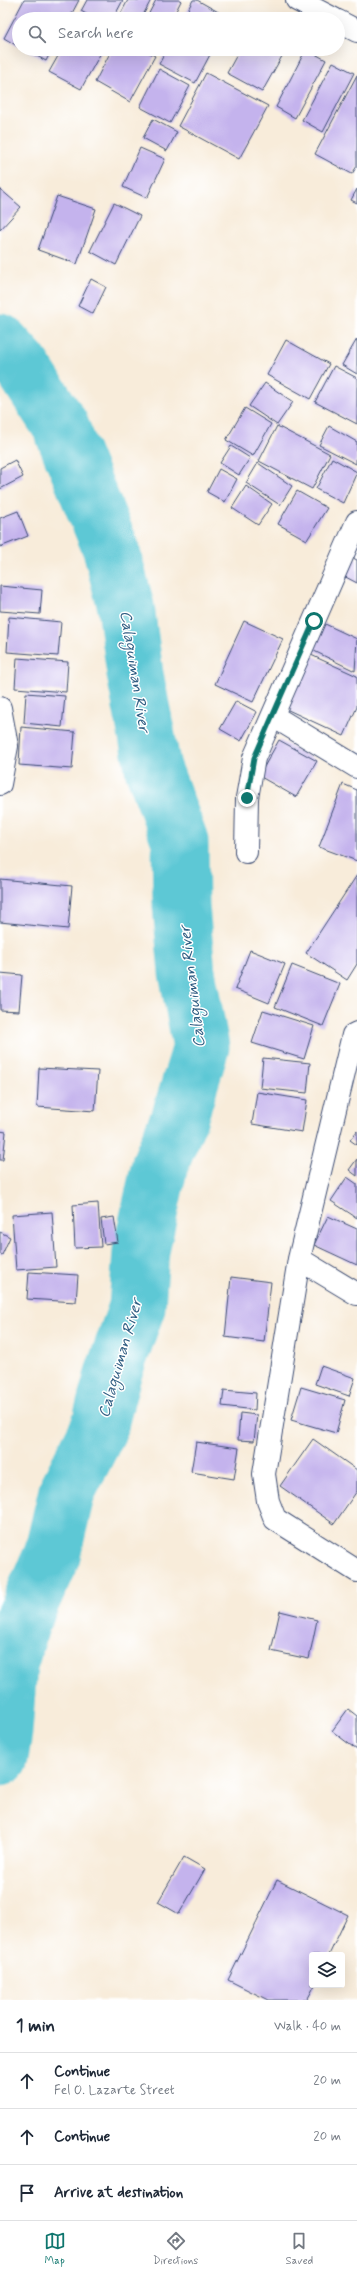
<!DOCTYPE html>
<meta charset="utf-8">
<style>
:root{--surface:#fff;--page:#f2f2f3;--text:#1f2937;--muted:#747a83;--line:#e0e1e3;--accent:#0f766e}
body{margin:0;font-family:Mynerve,sans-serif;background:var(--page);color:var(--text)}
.controls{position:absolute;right:12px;bottom:12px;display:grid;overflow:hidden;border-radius:4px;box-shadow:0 4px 16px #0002}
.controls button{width:36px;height:36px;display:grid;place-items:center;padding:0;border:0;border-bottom:1px solid var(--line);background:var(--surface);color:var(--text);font:20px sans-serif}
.stop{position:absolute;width:12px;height:12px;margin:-9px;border:3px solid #0f766e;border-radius:50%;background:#fff}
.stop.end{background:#0f766e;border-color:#fff;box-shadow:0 1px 4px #0008}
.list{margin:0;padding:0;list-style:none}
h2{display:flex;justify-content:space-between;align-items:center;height:52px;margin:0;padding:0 16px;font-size:17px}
h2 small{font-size:13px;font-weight:400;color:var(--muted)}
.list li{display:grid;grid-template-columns:26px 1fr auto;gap:12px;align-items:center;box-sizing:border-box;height:56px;padding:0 16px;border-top:1px solid var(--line)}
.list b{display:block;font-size:15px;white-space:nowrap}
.list p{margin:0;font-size:13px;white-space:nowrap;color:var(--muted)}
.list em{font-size:13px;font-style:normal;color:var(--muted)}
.icon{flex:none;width:22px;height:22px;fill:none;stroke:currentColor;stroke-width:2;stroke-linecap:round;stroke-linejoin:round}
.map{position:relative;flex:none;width:357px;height:2000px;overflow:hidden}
.search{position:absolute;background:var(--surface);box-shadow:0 4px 16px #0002;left:12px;right:12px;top:12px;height:44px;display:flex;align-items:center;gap:10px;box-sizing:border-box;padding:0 14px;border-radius:22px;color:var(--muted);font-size:15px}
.sheet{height:220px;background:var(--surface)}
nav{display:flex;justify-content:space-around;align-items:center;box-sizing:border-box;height:56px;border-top:1px solid var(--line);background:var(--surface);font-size:11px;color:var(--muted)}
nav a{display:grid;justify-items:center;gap:2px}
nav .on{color:var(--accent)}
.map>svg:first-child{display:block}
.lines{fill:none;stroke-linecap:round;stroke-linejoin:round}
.river{stroke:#5dc8d5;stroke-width:57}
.building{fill:#c4b3ed}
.street-casing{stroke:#3c4b71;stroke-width:24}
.secondary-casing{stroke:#3c4b71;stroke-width:24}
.street{stroke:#fff;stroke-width:22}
.secondary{stroke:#fff;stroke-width:22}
.route{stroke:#0f766e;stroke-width:5}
.labels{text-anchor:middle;stroke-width:3;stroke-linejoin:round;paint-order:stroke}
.water-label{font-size:16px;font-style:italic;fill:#2f5d82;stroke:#fff}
</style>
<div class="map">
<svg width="357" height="2000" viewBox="0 0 357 2000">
<rect width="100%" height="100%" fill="#fff"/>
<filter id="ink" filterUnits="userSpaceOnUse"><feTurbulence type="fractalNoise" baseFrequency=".025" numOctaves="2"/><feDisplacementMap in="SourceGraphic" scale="8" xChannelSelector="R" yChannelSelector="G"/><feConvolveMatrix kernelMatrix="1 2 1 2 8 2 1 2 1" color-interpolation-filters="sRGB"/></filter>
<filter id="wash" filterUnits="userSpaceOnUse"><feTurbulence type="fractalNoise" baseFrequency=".012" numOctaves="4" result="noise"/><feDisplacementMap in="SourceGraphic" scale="16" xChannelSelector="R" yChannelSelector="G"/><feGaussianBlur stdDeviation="0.9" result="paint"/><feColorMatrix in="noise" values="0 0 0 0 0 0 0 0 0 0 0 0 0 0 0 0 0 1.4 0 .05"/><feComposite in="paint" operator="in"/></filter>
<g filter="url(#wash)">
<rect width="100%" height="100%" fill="#f8ecda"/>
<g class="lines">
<path class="river" d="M0 342 21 365 60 425 111 549 126 607 135 674 153 768 180 841 181 906 187 972 201 1047 180 1116 160 1164 141 1251 137 1307 113 1374 99 1428 67 1491 52 1555 23 1619 9 1665 4 1732 0 1758"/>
</g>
<g id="blocks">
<path class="building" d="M24 0H79L69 19H19V47L4 38Z
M87 0H123L113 19H95L81 11Z
M128 0H151L141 19H118Z
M156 0H180L181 1 172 19H146Z
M193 0H197L229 18 183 19Z
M24 49H52L46 61Z
M62 49H103L81 89 49 72Z
M112 49H143L155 56 130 102 95 82Z
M167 49H213L195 83 159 64Z
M240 49H286L262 92 227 73Z
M306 49 326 60 295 118 276 107Z
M333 62 354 73 323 132 302 120Z
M159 69 190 86 170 123 140 107Z
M206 73 268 106 239 159 178 126Z
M357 75V166L352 174 315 154Z
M153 119 177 132 167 151 143 138Z
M140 148 165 159 147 198 123 187Z
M0 189 21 207 0 230Z
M357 189V203L351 200Z
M57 196 96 209 77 264 38 250Z
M114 203 140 216 116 265 90 251Z
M91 279 106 287 93 314 78 306Z
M357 339V374L342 365Z
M286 340 329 364 310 399 267 375Z
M334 366 357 378V424L315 402Z
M265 383 293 402 277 425 249 406Z
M245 408 271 424 253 456 226 440Z
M277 426 330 454 312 489 259 461Z
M329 426 357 442 356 464 319 445Z
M231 446 250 458 239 475 220 463Z
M332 458 357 472 343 503 316 489Z
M15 460 23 477 0 489V468Z
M258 463 292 486 280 505 246 483Z
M219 469 237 479 225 502 207 492Z
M246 486 272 504 258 525 232 508Z
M297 491 327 508 307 540 278 524Z
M18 511 28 536 0 547V518Z
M349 556 357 560V583L340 574Z
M0 586 42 590 40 614 0 611Z
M9 617 61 622 58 656 7 652Z
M244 621 283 639 253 702 215 684Z
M323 623 357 639 355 671 310 649Z
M311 655 357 676V707L344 736 286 709Z
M17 658 68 662 66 692 15 688Z
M26 693 65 696 62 727 24 723Z
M236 701 257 712 241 741 220 729Z
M21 727 75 732 72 769 19 765Z
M279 740 317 761 296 797 259 776Z
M343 784 357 790V861L319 847Z
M357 875V964L347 980 306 953Z
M0 879 72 886 68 929 0 922Z
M250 950 285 964 269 1003 235 989Z
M292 965 340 984 323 1026 275 1007Z
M0 973 22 975 19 1011 0 1010Z
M263 1010 314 1026 304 1059 252 1043Z
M263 1058 310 1063 307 1093 260 1088Z
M39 1068 98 1071 95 1111 37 1107Z
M257 1092 307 1100 302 1132 252 1124Z
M0 1131 6 1132 3 1160H0Z
M357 1131V1145L350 1140Z
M357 1159V1176L349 1170Z
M347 1177 357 1184V1218L331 1201Z
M98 1203 101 1247 75 1248 73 1205Z
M52 1212 56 1267 16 1270 12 1215Z
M328 1216 357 1229V1265L314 1245Z
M114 1217 118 1242 104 1244 101 1219Z
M0 1232 10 1237 2 1255 0 1254Z
M29 1272 78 1275 76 1302 27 1299Z
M231 1277 271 1282 264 1342 225 1337Z
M321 1366 355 1378 349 1396 315 1384Z
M301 1387 345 1400 336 1433 291 1420Z
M224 1390 256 1393 255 1410 222 1406Z
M240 1413 257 1415 254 1441 238 1440Z
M313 1439 357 1470V1491L334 1524 280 1486Z
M196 1442 239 1448 234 1479 191 1472Z
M280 1611 317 1620 309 1659 271 1651Z
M348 1709 357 1716V1750L332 1731Z
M184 1857 205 1869 179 1914 158 1902Z
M277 1880 348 1915 329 1955H312V1985H315L307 2000H268L228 1980Z"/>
</g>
</g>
<g filter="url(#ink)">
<use href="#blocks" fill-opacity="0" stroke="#3c4b71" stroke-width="1"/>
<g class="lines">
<defs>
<path id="street" d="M0 708 7 746 0 784
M273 716 357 767
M246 852 247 798 254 758 357 522
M357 1033 353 1035 299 1259 264 1474 268 1501 275 1519 357 1571
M299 1259 357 1294"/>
<path id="secondary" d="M297 0 334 19
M338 21 357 31"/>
</defs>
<use href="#street" class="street-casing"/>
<use href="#secondary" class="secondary-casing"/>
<use href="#street" class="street"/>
<use href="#secondary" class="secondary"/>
</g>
</g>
<g class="lines" filter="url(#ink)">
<path class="route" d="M247 798 254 758 314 621"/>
</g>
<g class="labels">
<g class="water-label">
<text transform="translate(136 671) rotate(81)" y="6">Calaguiman River</text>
<text transform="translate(191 987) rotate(-97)" y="6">Calaguiman River</text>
<text transform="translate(119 1358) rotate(-74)" y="6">Calaguiman River</text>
</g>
</g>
</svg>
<div class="controls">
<button><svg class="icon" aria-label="layers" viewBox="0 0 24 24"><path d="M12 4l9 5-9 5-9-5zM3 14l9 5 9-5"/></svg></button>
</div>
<div class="stop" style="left:314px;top:621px"></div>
<div class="stop end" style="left:247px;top:798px"></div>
<div class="search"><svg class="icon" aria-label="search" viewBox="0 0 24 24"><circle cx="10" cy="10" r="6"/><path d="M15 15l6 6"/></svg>Search here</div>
</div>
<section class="sheet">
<h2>1 min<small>Walk · 40 m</small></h2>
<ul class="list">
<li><svg class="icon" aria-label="ahead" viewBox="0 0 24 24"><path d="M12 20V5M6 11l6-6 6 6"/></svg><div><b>Continue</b><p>Fel O. Lazarte Street</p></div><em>20 m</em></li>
<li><svg class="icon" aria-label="ahead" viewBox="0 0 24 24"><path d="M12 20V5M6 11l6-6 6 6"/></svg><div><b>Continue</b></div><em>20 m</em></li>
<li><svg class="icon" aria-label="arrive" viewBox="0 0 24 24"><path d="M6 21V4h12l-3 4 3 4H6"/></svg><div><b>Arrive at destination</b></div></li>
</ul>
</section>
<nav>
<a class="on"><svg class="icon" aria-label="map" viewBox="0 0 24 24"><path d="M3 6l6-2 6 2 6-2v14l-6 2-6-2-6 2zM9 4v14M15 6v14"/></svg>Map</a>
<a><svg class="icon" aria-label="directions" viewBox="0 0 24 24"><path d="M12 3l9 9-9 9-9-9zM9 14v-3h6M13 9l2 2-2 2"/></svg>Directions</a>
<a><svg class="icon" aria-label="saved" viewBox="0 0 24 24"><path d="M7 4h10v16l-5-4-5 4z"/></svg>Saved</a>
</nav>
